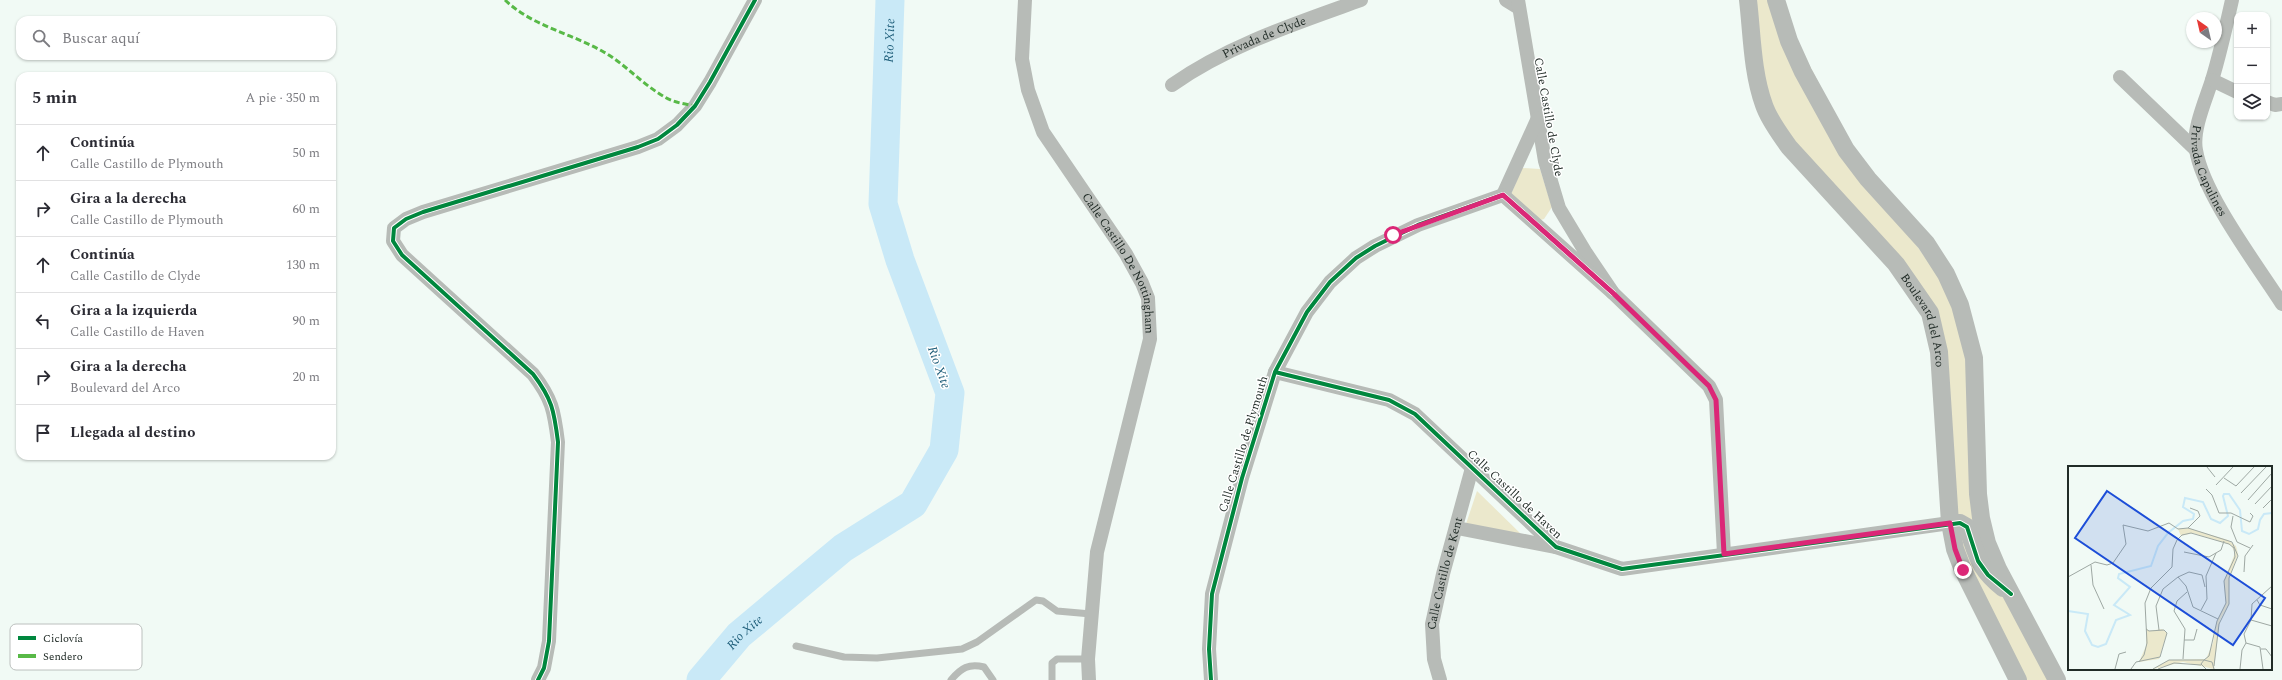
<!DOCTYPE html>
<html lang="es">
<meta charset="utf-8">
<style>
:root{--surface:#fff;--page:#f7f7f7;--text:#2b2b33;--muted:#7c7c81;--line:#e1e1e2}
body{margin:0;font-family:Spectral,serif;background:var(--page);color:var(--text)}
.controls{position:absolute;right:12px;top:12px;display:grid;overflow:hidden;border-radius:8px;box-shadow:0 1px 3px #0004}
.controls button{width:36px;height:36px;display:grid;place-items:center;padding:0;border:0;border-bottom:1px solid var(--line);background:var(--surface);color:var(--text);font:20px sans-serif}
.compass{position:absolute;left:2186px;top:12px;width:36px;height:36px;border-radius:50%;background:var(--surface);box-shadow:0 1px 3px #0004;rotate:326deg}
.stop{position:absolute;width:12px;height:12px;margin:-9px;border:3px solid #db2777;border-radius:50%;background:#fff}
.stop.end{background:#db2777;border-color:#fff;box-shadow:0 1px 4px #0008}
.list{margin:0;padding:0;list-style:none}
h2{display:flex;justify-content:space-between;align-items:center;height:52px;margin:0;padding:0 16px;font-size:17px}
h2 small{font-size:13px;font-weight:400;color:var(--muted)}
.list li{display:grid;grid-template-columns:26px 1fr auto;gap:12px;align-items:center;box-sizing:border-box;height:56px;padding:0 16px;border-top:1px solid var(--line)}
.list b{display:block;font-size:15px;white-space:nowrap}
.list p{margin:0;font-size:13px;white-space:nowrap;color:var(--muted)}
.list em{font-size:13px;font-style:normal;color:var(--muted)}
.icon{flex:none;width:22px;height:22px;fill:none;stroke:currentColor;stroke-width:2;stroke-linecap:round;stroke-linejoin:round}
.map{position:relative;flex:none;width:2282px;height:680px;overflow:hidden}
.search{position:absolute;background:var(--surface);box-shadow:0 1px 3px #0004;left:16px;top:16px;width:320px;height:44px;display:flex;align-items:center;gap:10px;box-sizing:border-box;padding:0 14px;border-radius:12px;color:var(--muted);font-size:15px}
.panel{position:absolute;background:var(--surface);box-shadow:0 1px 3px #0004;left:16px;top:72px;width:320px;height:388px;border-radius:12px}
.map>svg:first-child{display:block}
.green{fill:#ebe8cc}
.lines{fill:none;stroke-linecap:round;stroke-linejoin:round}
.river{stroke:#c9e9f7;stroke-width:29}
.service{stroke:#b7bbb7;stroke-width:7}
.minor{stroke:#b7bbb7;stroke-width:14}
.tertiary{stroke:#b7bbb7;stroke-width:18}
.quiet{stroke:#58b947;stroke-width:3;stroke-dasharray:6 3;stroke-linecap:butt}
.cycleway-casing{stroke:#fff;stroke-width:6}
.cycleway{stroke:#00873e;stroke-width:4}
.route{stroke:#db2777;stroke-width:5}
.labels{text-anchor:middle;stroke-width:3;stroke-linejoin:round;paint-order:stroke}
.street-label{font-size:12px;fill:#212c27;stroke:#fff}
.water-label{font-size:13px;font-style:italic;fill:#1c5c78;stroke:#fff}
.inset-river{fill:none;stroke:#c9e9f7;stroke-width:2}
.inset-road{fill:none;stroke:#9ea8a3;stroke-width:1}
.view{fill:#1d4ed8;fill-opacity:0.15;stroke:#1d4ed8;stroke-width:2}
.inset-edge{fill:none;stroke:#212c27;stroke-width:2}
.key{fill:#fff;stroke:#bcc0be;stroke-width:1}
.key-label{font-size:11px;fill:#212c27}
</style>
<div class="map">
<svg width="2282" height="680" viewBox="0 0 2282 680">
<rect width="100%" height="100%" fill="#f1faf5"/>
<path class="green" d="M1747 0H1776L1868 179 1960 305 1981 518 2057 680H2018L1963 570 1930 313 1775 127Z
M1522 168 1540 169 1552 207 1544 219 1537 221 1510 197Z
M1477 491 1521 534 1466 524Z"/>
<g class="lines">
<path class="river" id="s1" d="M701 680 739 635 843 548 913 504 944 450 950 393 900 260 883 204 890 0"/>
<path class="service" d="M796 646 844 657 877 658 962 649 977 642 1036 600 1043 601 1057 611 1091 614
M951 680C961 668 969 663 984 667L993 680
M1052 680V663L1057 659H1088"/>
<g class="minor">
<path id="s2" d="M1025 0 1022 59 1028 90 1043 132 1126 254 1142 283 1148 298 1150 339 1097 552 1088 659 1089 680"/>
<path d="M1506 0 1519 8"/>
<path d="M1518 0 1545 161 1559 208 1586 253 1613 293 1709 386 1716 400 1724 554"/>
<path id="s3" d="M2232 0C2226 27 2220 54 2212 80 2206 99 2192 130 2196 150 2203 194 2257 265 2282 304"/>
<path d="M2120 77 2195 149"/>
<path d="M2212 80 2237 92"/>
<path id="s4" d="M1172 85C1229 45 1297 23 1361 0"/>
<path d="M2267 102 2275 105 2282 104"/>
<path d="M1503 195 1538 118"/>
<path d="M1275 372 1389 400 1415 414 1556 547 1622 569 1950 523"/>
<path d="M1457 528 1555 547"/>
<path d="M538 680 544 668 549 641 558 442C554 410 552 399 533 374L402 255 393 241 394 228 406 219 423 212 638 147 658 139 677 125 695 106 710 82 755 0"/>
<path d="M1211 680 1209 649 1212 594 1242 478 1275 372 1307 312 1330 282 1356 258 1375 246 1418 225 1503 195 1613 293"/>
<path id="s5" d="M1440 680 1434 659 1432 624 1443 574 1472 468"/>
</g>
<g class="tertiary">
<path id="s6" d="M1748 0C1752 34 1752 72 1764 105 1769 120 1780 134 1789 147L1896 264 1930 313 1939 352 1950 523 1955 549 1963 570 2018 680"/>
<path d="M1776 0 1789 41 1803 72 1846 150 1868 179 1926 243 1946 274 1960 305 1974 358 1978 494 1981 518 1987 543 1998 569 2057 680"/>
<path d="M1950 523H1960L1967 527C1978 556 1977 567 2003 588"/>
</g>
<path class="quiet" d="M505 0C532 26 570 33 602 51 624 63 641 83 663 96 672 102 684 104 695 106"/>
<defs>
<path id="cycleway" d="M1275 372 1389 400 1415 414 1556 547 1622 569 1960 523 1967 527 1978 561 1988 575 2011 594
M538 680 544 668 549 641 558 442C554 410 552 399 533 374L402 255 393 241 394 228 406 219 423 212 638 147 658 139 677 125 695 106 710 82 755 0
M1211 680 1209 649 1212 594 1242 478 1275 372 1307 312 1330 282 1356 258 1375 246 1418 225 1503 195 1613 293"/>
</defs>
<use href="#cycleway" class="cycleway-casing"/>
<use href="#cycleway" class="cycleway"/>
</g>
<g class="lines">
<path class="route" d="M1393 235 1503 195 1613 293 1709 386 1716 400 1724 554 1950 523 1955 549 1963 570"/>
</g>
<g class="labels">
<g class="street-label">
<text dy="4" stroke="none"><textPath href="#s4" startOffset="104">Privada de Clyde</textPath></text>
<text transform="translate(1549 117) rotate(80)" y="4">Calle Castillo de Clyde</text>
<text dy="4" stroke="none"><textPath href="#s3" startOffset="178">Privada Capulines</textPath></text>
<text dy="4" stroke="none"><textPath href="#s2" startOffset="289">Calle Castillo De Nottingham</textPath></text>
<text dy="4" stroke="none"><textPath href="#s6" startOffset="378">Boulevard del Arco</textPath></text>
<text transform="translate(1243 444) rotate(-73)" y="4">Calle Castillo de Plymouth</text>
<text transform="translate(1515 494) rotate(43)" y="4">Calle Castillo de Haven</text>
<text dy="4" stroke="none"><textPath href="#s5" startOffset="109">Calle Castillo de Kent</textPath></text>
</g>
<g class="water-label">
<text dy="5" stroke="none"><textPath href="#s1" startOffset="761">Rio Xite</textPath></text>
<text transform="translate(940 367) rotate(70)" y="5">Rio Xite</text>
<text dy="5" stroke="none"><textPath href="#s1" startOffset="65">Rio Xite</textPath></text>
</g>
</g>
<g transform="translate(2068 466)">
<rect width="204" height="204" fill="#f1faf5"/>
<path d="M120 62 160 74 168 80 170 88 161 112V138L152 154 146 203 115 196 85 203 101 194 138 193 145 177 149 155 158 137 156 115 167 87 163 79 125 67 113 70 110 63ZM78 162 81 165 94 163 99 167 91 193 71 196 78 180Z" fill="#ebe8cc"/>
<path class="inset-river" d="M0 145 20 148 17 165 24 179 30 181 38 178 48 154 62 149 46 139 62 121 50 112 51 108 83 100 90 80 100 67 115 55 125 53 126 48 115 41 117 32 135 36 143 53 152 57 160 50 155 30 156 28H161L172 44 174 65 181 68 190 63 192 54 196 48 204 47"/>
<path class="inset-road" d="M139 1 147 11M156 12 168 20 186 1M148 19 165 1M138 23 144 29 151 47H163L182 56 185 50 182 47M173 27 198 1M180 34 204 7M187 38 204 20M195 42 204 33M165 50 163 61 169 76M120 62 132 50 130 45 122 42M169 76 182 82M116 86 141 91 153 84 156 75M23 99 25 119 36 143M176 106 177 90 185 79M0 111 27 96 39 99 45 97 58 78 55 59 80 65 101 57 110 63 120 62 164 76 170 90 161 112V138L151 158 146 200M110 111 118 120 125 141 150 153M189 134 192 139 204 143M133 144 139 133 138 110 148 87M183 154 204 160M91 164 88 140 95 123 110 111 121 106 134 109 137 121M116 174H126L129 163M178 177 176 168 183 154 184 138 204 120M178 177 192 181 195 203M193 183H198L204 191M115 193 117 163 106 145 109 135 119 126M71 196 76 189 79 177 77 137 83 122 104 101 105 83 109 74 114 69 123 67 161 78 166 82 167 91 156 115 158 137 149 155 141 190 136 194H101L85 203M47 203 51 188 58 186M63 203 68 196 92 191 99 167 96 164 81 165 78 163M90 203 106 197 133 199M138 203 133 198 136 194 144 196 146 203M172 203 174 184 178 177"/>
<path class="view" d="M39 25 197 132 165 179 7 72Z"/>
<rect width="204" height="204" class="inset-edge"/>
</g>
<rect x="10" y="624" width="132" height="46" rx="6" class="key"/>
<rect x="18" y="636" width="18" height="4" fill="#00873e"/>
<rect x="18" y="654" width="18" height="4" fill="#58b947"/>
<g class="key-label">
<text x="43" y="642">Ciclovía</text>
<text x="43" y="660">Sendero</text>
</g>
</svg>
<div class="controls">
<button>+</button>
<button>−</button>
<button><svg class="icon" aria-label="layers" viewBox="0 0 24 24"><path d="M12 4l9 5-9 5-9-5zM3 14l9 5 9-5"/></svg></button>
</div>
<svg class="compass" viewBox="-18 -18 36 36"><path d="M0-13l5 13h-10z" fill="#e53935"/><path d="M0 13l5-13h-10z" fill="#7c7c81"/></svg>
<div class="stop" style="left:1393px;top:235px"></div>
<div class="stop end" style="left:1963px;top:570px"></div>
<div class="search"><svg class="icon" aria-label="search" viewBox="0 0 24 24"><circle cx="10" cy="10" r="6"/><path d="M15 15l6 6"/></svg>Buscar aquí</div>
<section class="panel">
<h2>5 min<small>A pie · 350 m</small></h2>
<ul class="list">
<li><svg class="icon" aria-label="ahead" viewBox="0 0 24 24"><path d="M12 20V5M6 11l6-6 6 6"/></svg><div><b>Continúa</b><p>Calle Castillo de Plymouth</p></div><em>50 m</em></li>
<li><svg class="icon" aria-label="right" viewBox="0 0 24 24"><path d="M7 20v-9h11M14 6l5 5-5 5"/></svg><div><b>Gira a la derecha</b><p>Calle Castillo de Plymouth</p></div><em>60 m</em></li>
<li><svg class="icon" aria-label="ahead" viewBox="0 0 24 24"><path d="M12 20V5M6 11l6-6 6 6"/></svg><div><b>Continúa</b><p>Calle Castillo de Clyde</p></div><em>130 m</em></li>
<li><svg class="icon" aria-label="left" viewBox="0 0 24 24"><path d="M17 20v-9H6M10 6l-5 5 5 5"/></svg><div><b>Gira a la izquierda</b><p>Calle Castillo de Haven</p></div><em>90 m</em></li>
<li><svg class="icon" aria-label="right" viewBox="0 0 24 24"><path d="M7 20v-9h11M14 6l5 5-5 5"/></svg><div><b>Gira a la derecha</b><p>Boulevard del Arco</p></div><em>20 m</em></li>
<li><svg class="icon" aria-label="arrive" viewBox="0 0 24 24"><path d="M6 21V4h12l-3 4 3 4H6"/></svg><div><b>Llegada al destino</b></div></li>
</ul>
</section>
</div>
